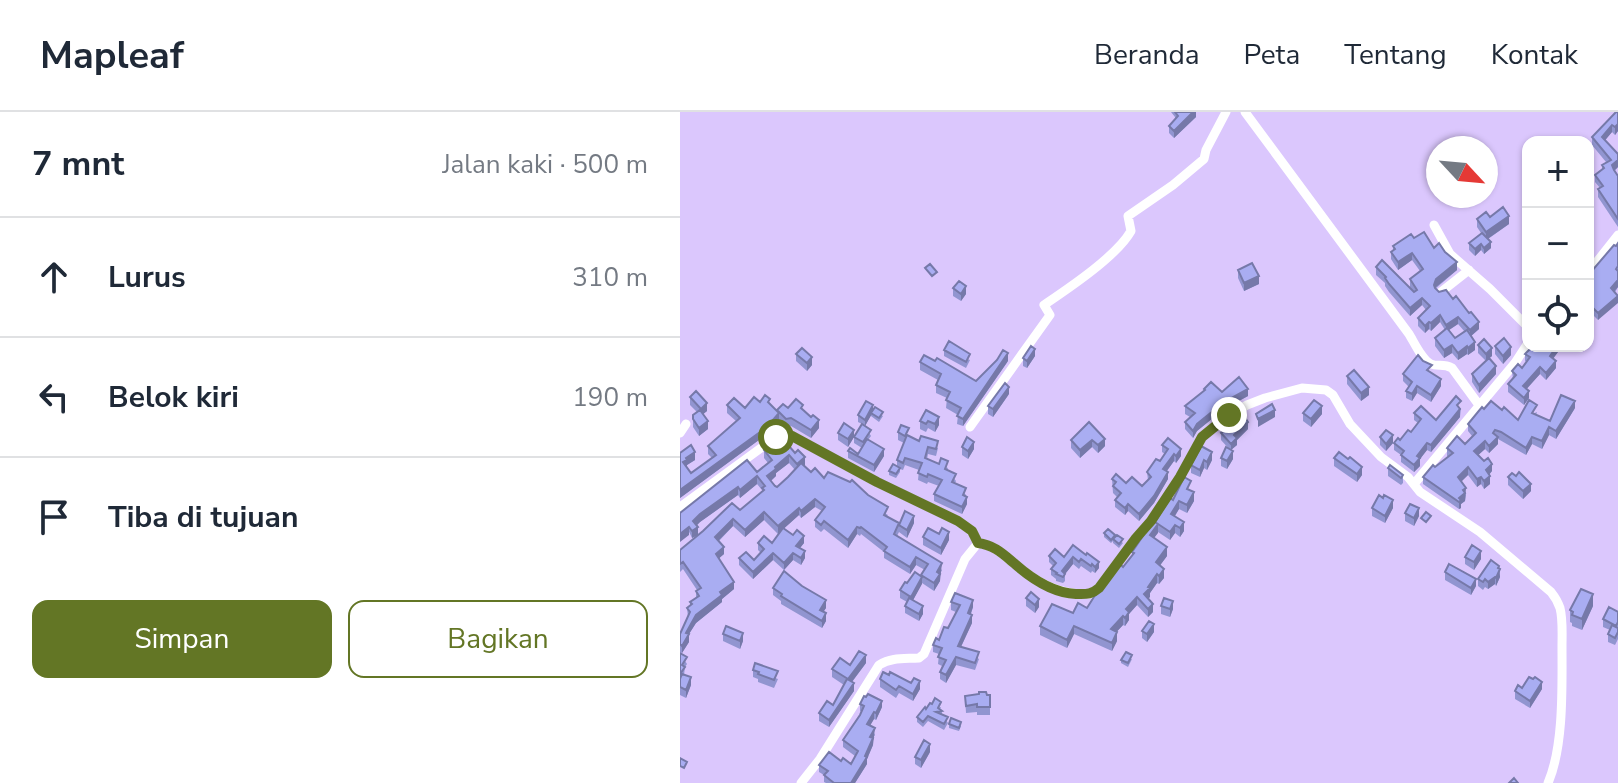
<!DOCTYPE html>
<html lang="id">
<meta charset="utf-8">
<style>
:root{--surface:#fff;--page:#f6f6f7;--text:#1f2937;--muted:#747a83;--line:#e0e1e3;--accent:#637625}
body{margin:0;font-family:"Nunito Sans",sans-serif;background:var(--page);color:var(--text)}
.controls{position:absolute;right:24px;top:24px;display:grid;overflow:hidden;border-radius:16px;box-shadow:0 2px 6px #0004}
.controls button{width:72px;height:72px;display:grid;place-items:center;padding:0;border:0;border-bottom:2px solid var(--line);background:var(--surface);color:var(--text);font:40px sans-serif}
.compass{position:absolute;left:746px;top:24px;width:72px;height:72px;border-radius:50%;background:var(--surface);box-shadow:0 2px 6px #0004;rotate:116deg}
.stop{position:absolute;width:24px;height:24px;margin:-18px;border:6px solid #637625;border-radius:50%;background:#fff}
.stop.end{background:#637625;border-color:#fff;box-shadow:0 2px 8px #0008}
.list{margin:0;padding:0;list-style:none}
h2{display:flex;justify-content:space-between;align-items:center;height:104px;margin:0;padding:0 32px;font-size:34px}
h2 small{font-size:26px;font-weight:400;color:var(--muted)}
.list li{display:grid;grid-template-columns:52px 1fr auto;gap:24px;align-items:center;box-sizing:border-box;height:120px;padding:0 32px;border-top:2px solid var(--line)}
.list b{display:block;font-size:30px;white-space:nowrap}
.list em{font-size:26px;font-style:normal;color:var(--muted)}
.actions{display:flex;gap:16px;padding:24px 32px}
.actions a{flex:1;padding:18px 0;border:2px solid var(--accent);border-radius:16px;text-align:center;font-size:28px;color:var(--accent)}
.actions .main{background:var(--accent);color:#fff}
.icon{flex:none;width:44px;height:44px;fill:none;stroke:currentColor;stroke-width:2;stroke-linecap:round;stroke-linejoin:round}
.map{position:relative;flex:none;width:938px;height:671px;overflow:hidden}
header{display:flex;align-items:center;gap:48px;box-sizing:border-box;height:112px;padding:0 40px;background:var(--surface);border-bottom:2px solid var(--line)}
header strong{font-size:38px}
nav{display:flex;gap:44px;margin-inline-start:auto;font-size:28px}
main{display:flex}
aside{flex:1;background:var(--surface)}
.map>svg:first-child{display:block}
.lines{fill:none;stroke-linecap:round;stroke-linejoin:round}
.minor{stroke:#fff;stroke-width:9}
.wall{fill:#9195d0;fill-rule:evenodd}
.shaded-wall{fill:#7679a9}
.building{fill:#a9adf2;stroke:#7679a9;stroke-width:2}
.route{stroke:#637625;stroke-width:10}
</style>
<header>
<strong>Mapleaf</strong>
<nav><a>Beranda</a><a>Peta</a><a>Tentang</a><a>Kontak</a></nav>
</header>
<main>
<aside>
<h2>7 mnt<small>Jalan kaki · 500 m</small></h2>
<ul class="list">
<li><svg class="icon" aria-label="ahead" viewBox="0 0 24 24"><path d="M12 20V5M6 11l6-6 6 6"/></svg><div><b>Lurus</b></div><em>310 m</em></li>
<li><svg class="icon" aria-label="left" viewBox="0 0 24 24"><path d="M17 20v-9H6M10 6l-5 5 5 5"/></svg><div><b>Belok kiri</b></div><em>190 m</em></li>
<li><svg class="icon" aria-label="arrive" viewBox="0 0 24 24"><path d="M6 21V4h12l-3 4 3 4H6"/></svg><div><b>Tiba di tujuan</b></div></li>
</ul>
<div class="actions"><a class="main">Simpan</a><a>Bagikan</a></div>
</aside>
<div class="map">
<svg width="938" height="671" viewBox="0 0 938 671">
<rect width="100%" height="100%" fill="#dbc7fd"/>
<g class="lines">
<path class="minor" d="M565 0 729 222C734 230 742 248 751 252 758 255 763 251 772 256L799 293
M754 113 770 142 810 177 848 215
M908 161 938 123
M761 180 789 158
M290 315 370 203 364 193C389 176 437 144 451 119L448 104 493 73 524 47 526 38 546 0
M0 321 6 312
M734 372 835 251 848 231
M0 395 96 325 108 322 197 370 278 409 292 419 298 431
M121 671 140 647 199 553C212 545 224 547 239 546L244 542 285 447 298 431C315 433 323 443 336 453 361 473 380 483 412 482L419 476 456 426 471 409 500 365 522 325 549 303 567 293 585 286 622 276 646 278 653 283 670 312 701 345 728 365 740 380 800 420 871 480C875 485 878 490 880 496 883 508 882 522 882 534 882 574 884 634 868 671"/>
</g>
<path class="wall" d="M491 0H516V5L494 26 489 21V14L495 8V5Z
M938 0V19L935 23 932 20 925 28 938 55 934 59 938 64V115L918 85V77L920 76 915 70V63L922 57V53L926 50 912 33V25Z
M810 105 829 112 808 127 811 136 804 142 801 138 795 144 789 138V131L801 121 797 115V107Z
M734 126 754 136 777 158 755 177 799 217 791 224 795 238 788 243 787 242 778 248 772 241 764 246 755 234V226L765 218 760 210 751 219 749 217 745 221 738 214V206L746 198 742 193 730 204 709 180 705 174V171L696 163V155L732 178 730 175V167L740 159 732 148 718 158 711 147V140L713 139V134ZM778 212 785 220 775 226 769 218Z
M938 131V175L918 208 910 200 908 202 911 160Z
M558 158 579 172 564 179 558 166Z
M273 176 286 182 281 189 273 184Z
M798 233 812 244 806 249 798 241Z
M815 234 831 243 823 252 815 242Z
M853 234H881V236L873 246 876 256 866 268 860 262 846 277 849 286 844 293 828 280V272L833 267 832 259 842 256 847 250 845 249V242Z
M264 238 290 248 286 256 264 244Z
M116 242 132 253 127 259 116 249Z
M355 244 347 256 343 254V246Z
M328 249 283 314 277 312 278 303 266 296 267 286 256 281V273L258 268 240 258V250L296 269Z
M751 260 761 274 751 290 737 281 732 289 726 286V279L729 275 723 269V262Z
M792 262H816L799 281 792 270Z
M667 264 689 283 681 289 667 272Z
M524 277 568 284 544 297 517 319 513 326 505 317V310L510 305 505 302V294L524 279Z
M329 282 313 305 308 302V294Z
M10 285 27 299 23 302 28 317 19 324 13 315V307L17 300 10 293Z
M80 290 90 292 97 299 108 296 123 298 139 316 131 326 111 314 106 315 99 308 87 322 0 386V341L15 348 7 353V355L11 361 32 346 28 342V334L56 309 47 301V293L65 296Z
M781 296 780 305 751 340 747 338 740 347V354L734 360 721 350V343L714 338V331L731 320 738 311 734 308V301L756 308Z
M895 296 876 327 869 323 862 337 852 332 846 343 818 327V332L809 341 805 337 798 343 812 359 809 363 810 372 804 377 801 372 797 375 788 363 781 369 786 383 785 389 781 392V396L779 397 743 372V365L769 345 767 344V336L785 332 792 324 788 319V312L804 297 822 298 838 308 857 300 856 303 870 309Z
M193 298 203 304 199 310 191 304V303L185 314 191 324 188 328 204 344 194 360 168 346V339L178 342 182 336 174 331V325L182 312 178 310V303Z
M246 298 259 313 255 320 248 316 246 320 240 317V309Z
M623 301 642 302 631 315 623 309Z
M409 310 425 334 418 341 412 335 400 346 391 336V328Z
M568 317 557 328V333L551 338 553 347 547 357 541 354V346L550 338 541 328V321Z
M218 320 258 336 256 344 248 342 247 347 268 356 267 358 276 369 275 371 286 383 287 392 282 402 254 389V382L259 374 248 370 247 372 238 368 239 358 225 353 223 358 220 357V360L216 366 209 363V359L217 354V348L224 331 218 328Z
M158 321 174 325 168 335 158 328Z
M700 325 713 331 706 339 700 333Z
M482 333 501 344 496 351 494 349 487 359 488 367 474 391 459 409 448 399 445 403 435 395V388L437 385 433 381 432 367 462 374 468 368 467 360 480 349 485 342 482 340Z
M282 335 294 337 288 347 282 343Z
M84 338 104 339 125 353H124L131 360 144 366 208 403 207 404 219 412 234 411 227 426 219 420 217 424 262 458 260 462V469L254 479 242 471 233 488 243 502 239 509 225 501V494L227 490 220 486V478L227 471 241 464 245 458 236 453 230 462 204 446V440L181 422 180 424 177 422 168 436 144 417 141 420 135 415V408L142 399 135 395 121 406 119 403 104 416 124 431 120 436 125 446 121 453 113 448 104 458 93 448 73 467 59 453V446L74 448 81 441 78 438V431H92L101 419 98 422 84 408 65 425 53 414 39 429 44 442 39 446 54 477 42 487V490L16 511 9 522V530L2 541 0 540V522L8 505 7 496 10 494V490L16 486V479L17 478 3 457 0 460V438L60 398 82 380V378L77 372 60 386 58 383 20 410 16 414 18 423 12 426 0 401 77 360 88 351 84 346ZM109 351 115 358 97 375 91 369 96 364V361Z
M532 340V348L527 358 524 356 520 365 511 361V353Z
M654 346 682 363 677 370 654 354Z
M708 356 723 363V371L721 373 708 364Z
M828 365 851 379 843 387 828 373Z
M511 378 514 389 507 401 499 397 495 404 504 419 500 425 495 421 490 428 478 420 474 426 487 444 480 453 484 466 479 472 477 471 470 481V485L468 486 473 500 468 505 457 493 449 502V508L445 514 443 513 436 520 437 529 432 539 394 522 387 536 360 523V514L407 496 452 444V440L461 426V423L475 410 493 388Z
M692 396H713L705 411 692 404Z
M725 401 739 404 734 414 725 409Z
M424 421 435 425 443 431 439 436 433 431V429L431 431 424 425Z
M259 422 269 428 261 443 243 433V425Z
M406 443 419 456 415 461 412 459 411 461 401 454 399 457 393 452 385 462V469L383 471 376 469V467L371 463V457L373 454 369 450V444L384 445Z
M785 445 801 447 794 458 785 452Z
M819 456 820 465 816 474 815 472 808 477 805 475 803 478 798 474V467Z
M765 460 796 474 791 483 765 468Z
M93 476 146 496 143 500 146 509 142 516 101 492V489L93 483Z
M346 486 359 495 355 501 346 494Z
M271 490 293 495 291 502 292 511 281 535 299 547 295 558 276 553 266 571 260 567V560L262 554 258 552 259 542 253 540V533L259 528 268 516 276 500 271 498Z
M481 494 493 497 490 505 481 502Z
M913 494 902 518 892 514V511L890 510V498Z
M938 500V527L935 533 928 530V522L930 518 923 515V507Z
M462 519 474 520 467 530 462 526Z
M43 522 63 529 60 537 43 529Z
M0 541 7 552 5 555 4 563 11 573 6 586 0 583Z
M452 547 448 555 441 551V548Z
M186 551 172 570 174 579 149 615 139 609V601L153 593 164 573 152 565V557L170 553Z
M73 558 98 567 94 576 78 570V567L73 565Z
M200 567 240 577 233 589 219 581 216 586 200 575Z
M842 576 862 577 850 596 835 587V579Z
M310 583V603H297V600L286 601 285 584Z
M180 592 202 595 196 608 194 607 190 613 195 623 193 626V633L187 647V652L175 671H146L144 670V663L139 660V653L161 649 171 652 175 644 163 635V628L182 600 180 599Z
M261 595 260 597 262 599V603L268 611 264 618 248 609 243 615 237 610V605L246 597Z
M269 612 281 614 279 619 269 616Z
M250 640 241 656 235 652V645Z"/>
<path class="shaded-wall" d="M512 0H516V5L494 26V19Z
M938 12V19L935 23V15Z
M932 13V20L922 32V25Z
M938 48V55L932 61V53Z
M829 104V112L806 128V120Z
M811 130V136L804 142V136Z
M801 132V138L795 144V137Z
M732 141V148L718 158V150Z
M777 150V158L756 175 754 180V173L756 167Z
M579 164V172L564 179V171Z
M938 168V175L931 183V176Z
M286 174V182L281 189V182Z
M938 184V191L918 208V201Z
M742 186V193L730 204V196Z
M760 203V210L751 219V211Z
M778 205V212L766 220V213Z
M749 210V217L745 221V214Z
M799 210V217L790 225V218Z
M795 230V238L788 243V236Z
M772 233V241L764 246V238Z
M787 234V242L778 248V241Z
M877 234H881V236L870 251V244Z
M831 235V243L823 252V244Z
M812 236V244L806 249V242Z
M355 237V244L347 256V249Z
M328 241V249L283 314V307Z
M132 245V253L127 259V251Z
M876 249V256L866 268V261Z
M816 254V262L799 281V273Z
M860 255V262L843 281V274Z
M761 267V274L751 290V283Z
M737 274V281L732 289V282Z
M329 275V282L313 305V297Z
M689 275V283L681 289V281Z
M568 277V284L544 297 517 319 513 326V319L517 312 544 290Z
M849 279V286L844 293V286Z
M895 289V296L876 327V319Z
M27 291V299L21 304V297Z
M193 293V300L185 314V308Z
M642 294V302L631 315V307Z
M780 297V305L751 340V333Z
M595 298V305L578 315V307Z
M99 301V309L87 322 0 386V378Z
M259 305V313L255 320V312Z
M139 308V316L131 326V318Z
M28 309V317L19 324V316Z
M568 310V317L557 328V333L551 338V332L554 323Z
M869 315V323L862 337V329Z
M174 318V325L168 335V327Z
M713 323V331L706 339V332Z
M818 325V332L809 341V334Z
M852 325V332L846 343V336Z
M425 327V334L418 341V333Z
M412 328V335L400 346V338Z
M805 329V337L794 347V339Z
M294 330V337L288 347V339Z
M747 331V338L740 347V354L734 360V353L737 344Z
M204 337V344L194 360V353Z
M501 337V344L496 351V344Z
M553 339V347L547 357V349Z
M15 340V348L7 353V355L3 350 6 346Z
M532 340V348L527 358V350Z
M494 342V349L483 364V357Z
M109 343V351L96 361V364L87 372V364L95 355Z
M125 345V353L117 360V352Z
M524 348V356L520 365V358Z
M812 352V359L806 366V358Z
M682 355V363L677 370V362Z
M788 355V363L778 373V365Z
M488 360V367L474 391 459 409V402Z
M77 364V372L60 386V378Z
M810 364V372L804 377V369Z
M801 365V372L797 375V367Z
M851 372V379L843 387V379Z
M58 375V383L20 410 13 417V409L20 402Z
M786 376 785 389 781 392V396L779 397V386L783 378Z
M514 380V389L507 401V393Z
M287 385V392L282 402V395Z
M135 387V395L121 406V399Z
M713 388V396L705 411V404Z
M499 389V397L491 410V402Z
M448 392V399L445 403V396Z
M119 396V403L98 422V414Z
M739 396V404L734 414V406Z
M84 400V408L65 425V418Z
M234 404V411L227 426V418Z
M53 407V414L35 432V425Z
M504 410V419L500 425V416Z
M478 412V421L470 431V423Z
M495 413V421L490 428V420Z
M9 415V423L0 430V422Z
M18 415V423L12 426V419Z
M177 415V422L168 436V428Z
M269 420V428L261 443V436Z
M124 424V431L116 441V434Z
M44 435V442L36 449V442Z
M487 435V444L476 459V450Z
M125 439V446L121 453V446Z
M801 439V447L794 458V450Z
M93 441V448L73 467V460Z
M113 441V448L104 458V451Z
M236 445V453L230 462V455Z
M393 445V452L382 466V459Z
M419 450V456L415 461V455Z
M262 451 260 469 254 479V471L257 460Z
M819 454 820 465 816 474V466Z
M484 457V466L479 472V464Z
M477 462V471L470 481V485L464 491V482Z
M242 465V472L231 492V485Z
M815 465V472L808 477V470Z
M796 467V474L791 483V476Z
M54 470V477L42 487V490L16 511 9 522V530L2 541V534L6 521 16 503 40 480Z
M913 482V494L902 518V507Z
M457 485V493L449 502V508L445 514 446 497Z
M359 487V495L355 501V493Z
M146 488V496L140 505V498Z
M293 488V495L288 509V501Z
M493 489V497L490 505V497Z
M473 492V500L468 505V497Z
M243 494V502L239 509V502Z
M146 501V509L142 516V509Z
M292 503V511L278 541V534Z
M443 504V513L431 526V517Z
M474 512V520L467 530V522Z
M394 514V522L387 536V528Z
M437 520V529L432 539V531Z
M63 521V529L60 537V529Z
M186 543V551L168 575V567Z
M276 545V553L266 571V563Z
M11 565V573L6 586V578Z
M240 569V577L233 589V582Z
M862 570V577L850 596V589Z
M174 571V579L149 615V608Z
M202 589V595L196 608V601Z
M194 600V607L187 619V612Z
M195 616 193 633 187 647V652L175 671H171L185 644 190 625Z
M250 632V640L241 656V648Z"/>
<path class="building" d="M495 0H513L494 19 489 14 498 4Z
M936 0H938V12L935 15 932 13 922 25 938 42V48L932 53 934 58 938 64V107L918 77 923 74 915 63 924 56 922 53 931 48 912 25Z
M823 95 829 104 806 120 797 107 806 100 810 105Z
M744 120 754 136 759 131 765 140 777 150 756 167 754 173 755 176 759 180 766 178 773 187 776 184 789 201 791 200 799 210 790 218 778 205 766 213 760 203 751 211 749 210 745 214 738 206 750 194 742 186 730 196 709 172 705 166 706 165 696 155 702 148 734 180 737 178 730 167 743 157 732 141 718 150 711 140 715 137 713 134 731 122 734 126Z
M802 121 811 130 804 136 801 132 795 137 789 131Z
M938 131V154L936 157 938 159V168L931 176 938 184 918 201 910 193 908 195V162L911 160 934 133 936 134Z
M572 151 579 164 564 171 558 158Z
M250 152 257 160 252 164 245 156Z
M279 169 286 174 281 182 273 176Z
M767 216 775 226 787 218 795 230 788 236 787 234 778 241 772 233 764 238 755 226Z
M824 226 831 235 823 244 815 234Z
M804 227 812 236 806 242 798 233Z
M269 229 290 242 286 250 264 238Z
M351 234 355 237 347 249 343 246Z
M853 234H877L870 244 876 249 866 261 860 255 843 274 849 279 844 286 828 272 836 263 832 259 838 252 842 256 850 245 845 242Z
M122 236 132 245 127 251 116 242Z
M323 238 328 241 283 307 277 304 281 296 266 288 270 280 256 273 261 262 240 250 244 243 255 249 257 246 296 269 317 248Z
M738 243 743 249 752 253 747 258 761 267 751 283 737 274 732 282 726 279 732 270 723 262Z
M809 246 816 254 799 273 792 262Z
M674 258 689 275 681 281 667 264Z
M559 265 568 277 544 290 517 312 513 319 505 310 515 301 505 294 525 278 524 277 531 270 542 280Z
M325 271 329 275 313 297 308 294Z
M16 279 27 291 21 297 10 285Z
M85 283 90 287 88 290 99 301 87 315 0 378V341L11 333 15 340 6 346 7 348 3 350 11 361 36 343 28 334 60 306 47 293 54 286 65 296 74 285 80 290Z
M881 283 895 289 876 319 869 315 862 329 852 325 846 336 821 320 815 318 813 321 818 325 809 334 805 329 794 339 804 349 808 346 812 352 806 358 810 364 804 369 801 365 797 367 788 355 778 365 786 376 783 378 785 381 779 386 781 388 779 390 743 365 753 353 755 355 773 341 767 336 777 324 785 332 796 321 788 312 802 295 804 297 811 289 822 298 824 295 838 308 849 288 857 293 852 301 870 309Z
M776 284 781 289 777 293 780 297 751 333 747 331 737 344 740 346 734 353 721 343 724 339 714 331 718 326 720 328 728 318 731 320 741 307 734 301 741 294 756 308Z
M116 287 123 293 121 296 131 305 133 303 139 308 131 318 111 306 106 307 97 298 103 292 108 296Z
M634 288 642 294 631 307 623 301Z
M186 289 193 293 185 308 178 303Z
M592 292 595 298 578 307 576 302Z
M195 295 203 300 199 306 191 301Z
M20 298 28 309 19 316 13 307V303Z
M246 298 259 305 255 312 248 309 246 312 240 309Z
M564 304 568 310 554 323 557 326 551 332 541 321Z
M409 310 425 327 418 333 412 328 400 338 391 328Z
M164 311 174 318 168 327 158 321Z
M182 312 191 318 183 330 174 325Z
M221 313 229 316 225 324 218 320Z
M706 318 713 323 706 332 700 325Z
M227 323 239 329 241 324 258 329 256 337 248 335 245 346 259 352 261 346 268 349 265 357 276 362 272 370 286 376 283 383 287 385 282 395 254 382 262 368 248 362 247 365 238 361 242 351 225 346 223 351 217 348Z
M287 325 294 330 288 339 282 335Z
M488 326 501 337 496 344 494 342 483 357 488 360 474 384 459 402 448 392 445 396 435 388 441 381 433 374 436 370 432 367 436 362 446 371 452 365 462 374 471 365 467 360 476 347 480 349 488 337 482 333Z
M187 327 204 337 194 353 168 339 170 336 178 342Z
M96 330 104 339 109 334 115 341 118 338 125 345 117 352 109 343 95 355 96 357 87 364 95 374 97 375 108 365 121 351 131 360 135 356 144 366 148 360 170 370 172 368 188 383 208 395 204 403 219 411 214 422 262 451 257 460 260 462 254 471 241 463 248 452 236 445 230 455 204 439 207 435 181 415 180 416 177 415 168 428 144 409 141 413 135 408 145 395 135 387 121 399 119 396 98 414 84 400 65 418 53 407 35 425 44 435 36 442 54 470 40 480 42 483 16 503 6 521 9 522 2 534 0 532V522L10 500 7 496 12 492 10 490 19 484 16 479 21 476 3 450 0 452V438L23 419 52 391 60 398 84 378 82 376 85 374 77 364 60 378 58 375 20 402 13 409 18 415 12 419 9 415 0 422V401L67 348 77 360 92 348 84 338Z
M521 334 532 340 527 350 524 348 520 358 511 353Z
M546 335 553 339 547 349 541 346Z
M659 340 668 347 670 345 682 355 677 362 654 346Z
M213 352 220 356 216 362 209 359Z
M710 353 723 363 721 366 708 356Z
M839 360 851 372 843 379 828 365 832 361 836 364Z
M504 365 511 369 507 377 514 380 507 393 499 389 491 402 504 410 500 416 495 413 490 420 475 410 478 412 470 423 487 435 476 450 484 457 479 464 477 462 468 475 470 476 464 482 473 492 468 497 457 485 446 497 449 500 445 506 443 504 431 517 437 520 432 531 394 514 387 528 360 514 372 492 393 501 398 491 407 496 417 480 440 452 443 455 454 441 452 440 463 424 461 423 475 410 490 386 493 388Z
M699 383 703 386 704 383 713 388 705 404 692 396Z
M730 392 739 396 734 406 725 401Z
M225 399 234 404 227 418 219 413Z
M746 400 751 404 746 410 741 406Z
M103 416 113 423 117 418 124 424 116 434 125 439 121 446 113 441 104 451 93 441 73 460 59 446 66 440 74 448 84 437 78 431 84 424 92 431Z
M248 416 259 422 262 416 269 420 261 436 243 425Z
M428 417 435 423 431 428 424 421Z
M437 423 443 427 439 432 433 427Z
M393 433 406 443 407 441 419 450 415 455 412 452 411 454 401 447 399 450 393 445 382 459 385 462 383 465 376 462 377 461 371 457 376 451 369 444 375 437 384 445Z
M792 433 801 439 794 450 785 445Z
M811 448 819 454 818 456 820 457 816 466 815 465 808 470 805 467 803 470 798 467Z
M769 452 796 467 791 476 765 460Z
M104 459 122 474 146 488 140 498 146 501 142 509 101 484 102 482 93 476Z
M235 460 242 465 231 485 220 478 225 470 227 471Z
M901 477 913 482 902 507 892 503 893 500 890 498Z
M351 480 359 487 355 493 346 486Z
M275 481 293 488 288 501 292 503 278 534 299 540 295 551 276 545 266 563 260 560 266 548 258 545 262 536 253 533 256 526 259 528 264 515 268 516 280 493 271 490Z
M229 486 243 494 239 502 225 494Z
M484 486 493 489 490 497 481 494Z
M929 495 938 500V510L936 514 923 507Z
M469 509 474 512 467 522 462 519Z
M932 513 938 516V520L935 526 928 522Z
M46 514 63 521 60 529 43 522Z
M179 539 186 543 168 567 152 557 160 546 170 553Z
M446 540 452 543 448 551 441 548Z
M0 541 7 545 2 553 5 555 0 562Z
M75 551 98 559 94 568 78 562 79 560 73 558Z
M203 560 209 563 210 560 231 571 234 566 240 569 233 582 219 574 216 578 200 567Z
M2 562 11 565 6 578 0 575V567Z
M849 565 853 567 855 565 862 570 850 589 835 579 838 573 842 576Z
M167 567 174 571 149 608 139 601 147 589 153 593Z
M299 580H306L307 583H310V595H297V592L286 594 285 584 299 582Z
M188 582 202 589 196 601 194 600 187 612 195 616 190 625 193 626 185 644 187 645 171 671H154L144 663 148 659 139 653 149 640 161 649 163 646 171 652 178 639 163 628 180 603 184 594 180 592 184 584 186 585Z
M255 586 261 590 258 596 262 599 256 600 268 605 264 612 248 604 243 610 237 605 245 595 246 597 250 591 252 592Z
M271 606 281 610 279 616 269 612Z
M244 628 250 632 241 648 235 645Z
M0 646 7 650 4 656 0 654Z
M834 666 838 671H829Z"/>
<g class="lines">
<path class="route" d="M96 325 103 322 112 324 197 370 278 409 292 419 298 431C314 433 323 442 335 452 352 467 373 481 396 482 406 482 411 483 419 476L456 426 471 409 500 365 522 325 549 303"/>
</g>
</svg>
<div class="controls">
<button>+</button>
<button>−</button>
<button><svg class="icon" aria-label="locate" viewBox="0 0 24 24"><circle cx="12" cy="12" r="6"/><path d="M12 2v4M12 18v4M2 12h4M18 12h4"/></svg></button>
</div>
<svg class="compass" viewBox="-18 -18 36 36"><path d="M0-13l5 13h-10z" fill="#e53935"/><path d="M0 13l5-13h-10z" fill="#747a83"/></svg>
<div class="stop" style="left:96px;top:325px"></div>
<div class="stop end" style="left:549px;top:303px"></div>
</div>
</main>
